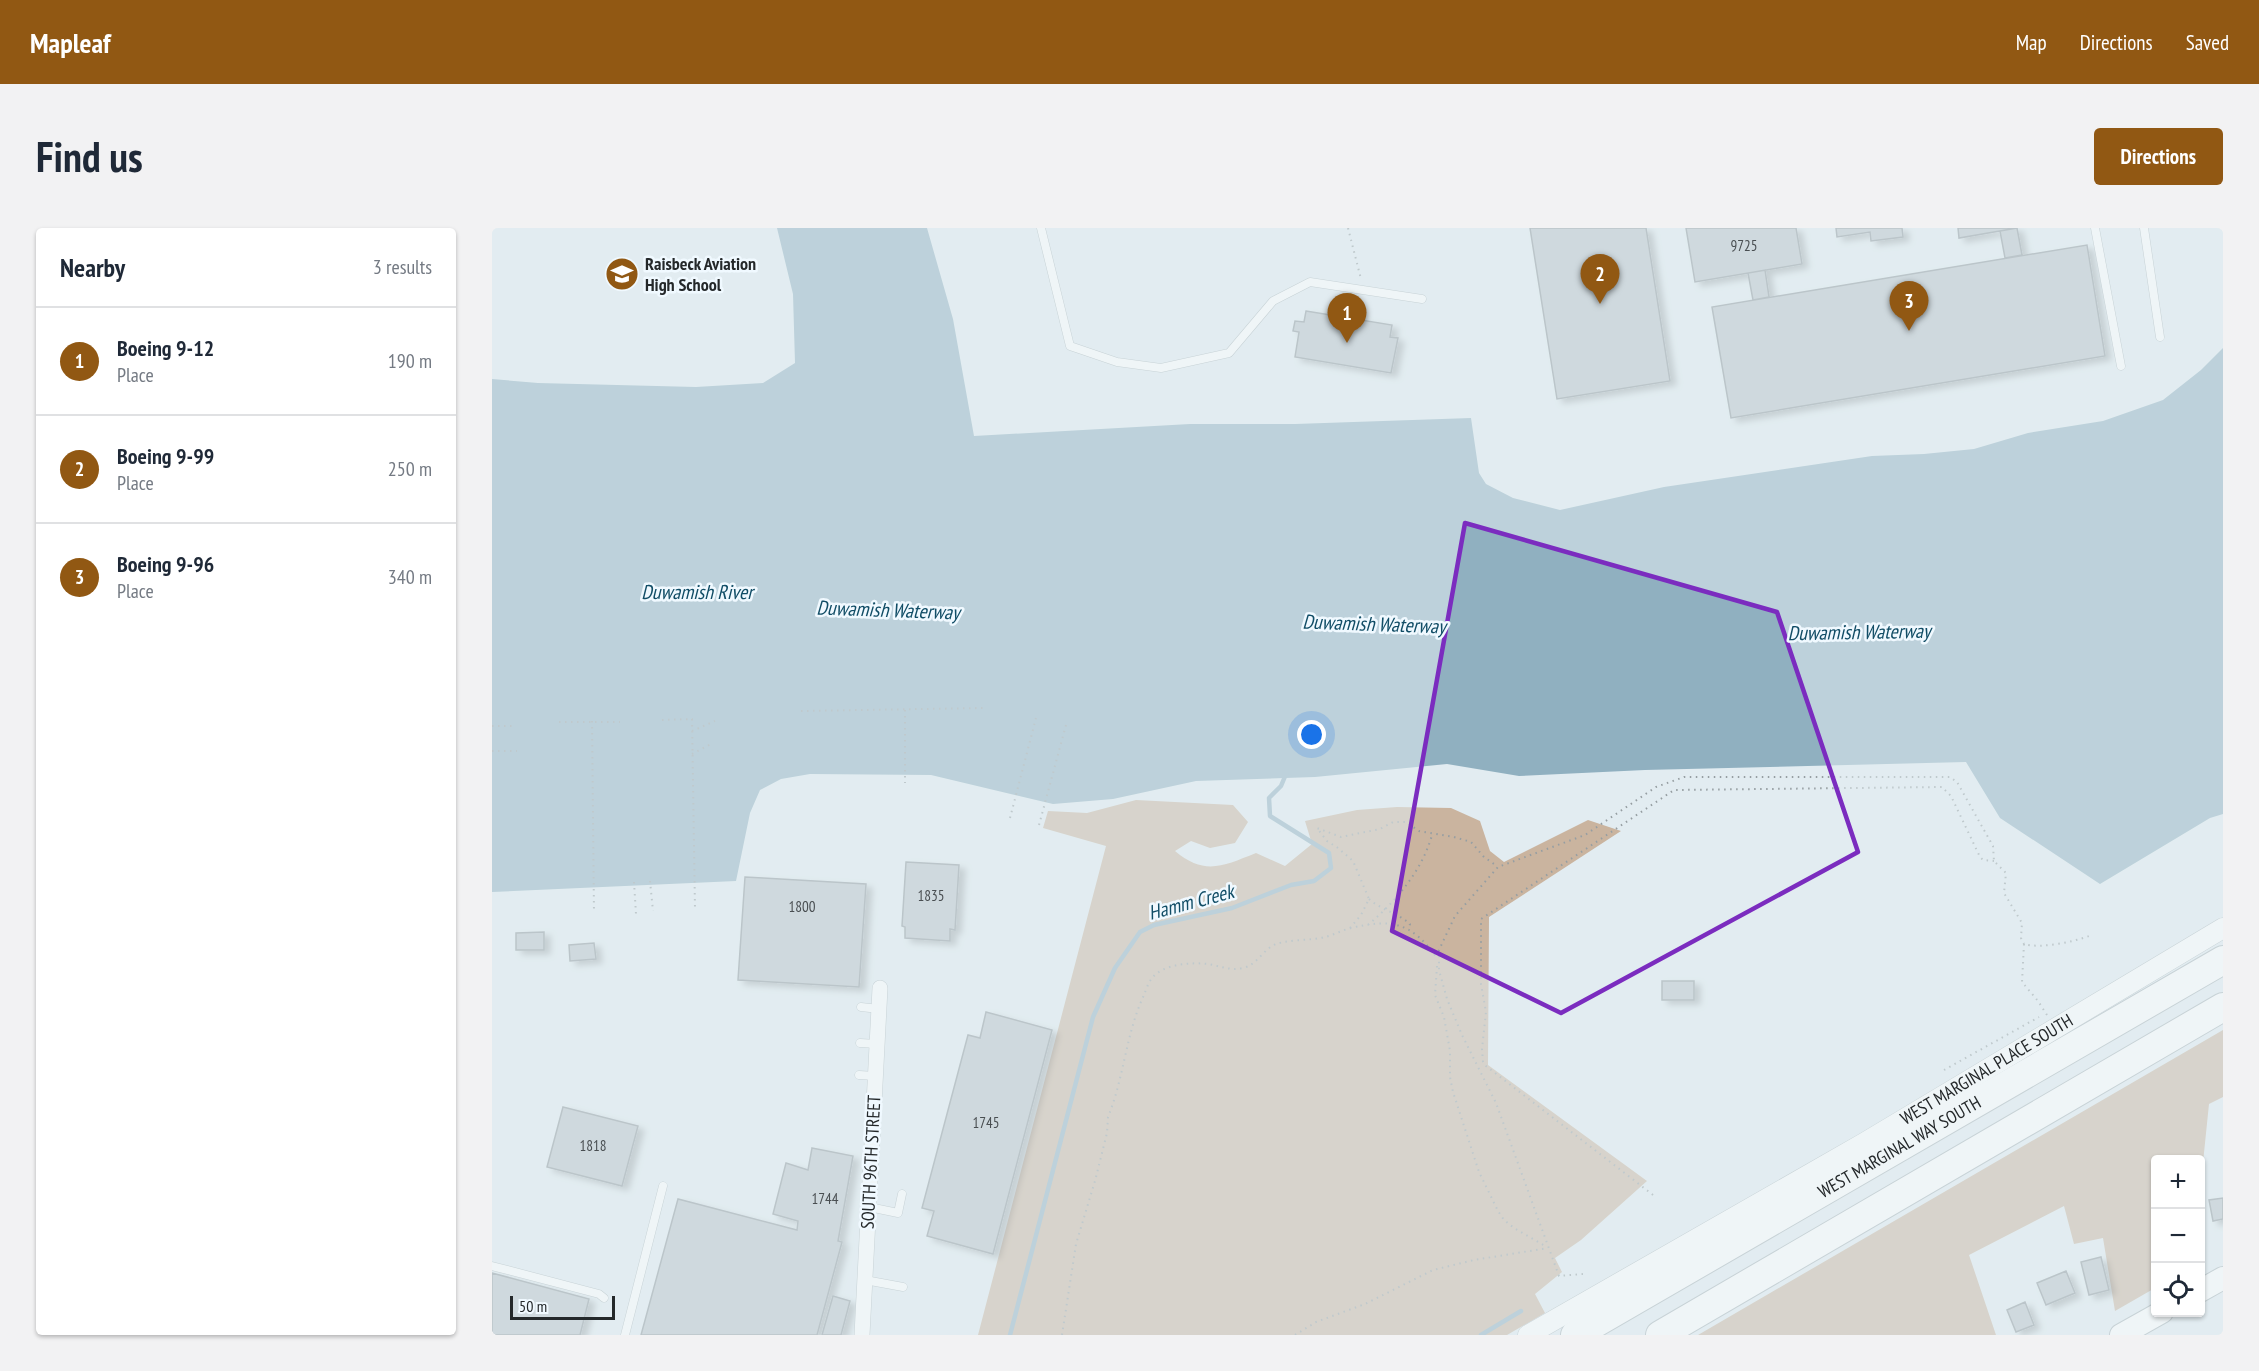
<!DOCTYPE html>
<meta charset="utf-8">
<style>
:root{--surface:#fff;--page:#f2f2f3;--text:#1f2937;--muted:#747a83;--line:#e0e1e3;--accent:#915813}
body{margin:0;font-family:"PT Sans Narrow",sans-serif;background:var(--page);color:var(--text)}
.controls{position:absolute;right:18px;bottom:18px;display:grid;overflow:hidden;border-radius:6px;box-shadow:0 2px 4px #0004}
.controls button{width:54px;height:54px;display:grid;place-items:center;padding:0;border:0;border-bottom:2px solid var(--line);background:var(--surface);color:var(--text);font:30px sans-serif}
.scale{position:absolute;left:18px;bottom:15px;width:105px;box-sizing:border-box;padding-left:6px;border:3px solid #24282a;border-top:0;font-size:16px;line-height:21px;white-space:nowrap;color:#24282a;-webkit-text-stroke:4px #f0f9ff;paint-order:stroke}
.you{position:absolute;left:820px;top:507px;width:21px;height:21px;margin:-15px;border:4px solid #fff;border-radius:50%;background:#1a73e8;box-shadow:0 0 0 9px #1a73e833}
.badge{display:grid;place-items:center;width:39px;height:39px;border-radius:50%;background:var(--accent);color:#fff;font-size:20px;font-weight:700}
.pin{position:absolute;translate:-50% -50px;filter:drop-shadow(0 2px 3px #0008)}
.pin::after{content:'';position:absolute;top:32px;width:21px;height:18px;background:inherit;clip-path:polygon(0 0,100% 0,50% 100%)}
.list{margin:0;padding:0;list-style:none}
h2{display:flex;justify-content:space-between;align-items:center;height:78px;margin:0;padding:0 24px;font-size:26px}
h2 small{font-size:20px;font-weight:400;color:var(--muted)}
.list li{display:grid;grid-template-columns:39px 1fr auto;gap:18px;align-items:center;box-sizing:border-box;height:108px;padding:0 24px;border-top:2px solid var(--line)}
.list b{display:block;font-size:22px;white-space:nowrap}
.list p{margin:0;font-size:20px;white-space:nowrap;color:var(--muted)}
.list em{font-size:20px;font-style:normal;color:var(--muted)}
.icon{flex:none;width:33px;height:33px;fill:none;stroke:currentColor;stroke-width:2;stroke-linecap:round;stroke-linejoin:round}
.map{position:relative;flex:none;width:1731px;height:1107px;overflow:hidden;border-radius:6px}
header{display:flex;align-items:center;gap:36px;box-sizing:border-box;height:84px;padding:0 30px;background:var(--accent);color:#fff}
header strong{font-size:28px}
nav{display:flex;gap:33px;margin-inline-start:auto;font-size:21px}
.intro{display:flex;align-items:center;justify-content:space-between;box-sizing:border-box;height:144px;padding:0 36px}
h1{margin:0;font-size:42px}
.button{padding:15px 27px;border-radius:6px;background:var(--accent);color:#fff;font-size:21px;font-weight:700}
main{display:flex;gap:36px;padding:0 36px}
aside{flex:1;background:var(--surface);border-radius:6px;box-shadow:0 2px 4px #0004}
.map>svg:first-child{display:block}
.green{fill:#cab49f}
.water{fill:#90b0c0}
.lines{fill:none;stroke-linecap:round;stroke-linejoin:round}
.stream{stroke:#90b0c0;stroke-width:4.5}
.building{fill:#b9c2c7;stroke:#8d969b;stroke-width:1.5;filter:url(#shadow)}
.service-casing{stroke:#a9b3b8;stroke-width:9}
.minor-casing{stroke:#a9b3b8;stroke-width:16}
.tertiary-casing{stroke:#a9b3b8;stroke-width:21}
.secondary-casing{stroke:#a9b3b8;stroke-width:24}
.motorway-casing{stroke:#a9b3b8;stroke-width:30}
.path{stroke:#969ea2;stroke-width:2;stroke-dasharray:1.5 4.5;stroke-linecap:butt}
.service{stroke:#fff;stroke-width:8}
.minor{stroke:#fff;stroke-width:15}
.tertiary{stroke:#fff;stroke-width:20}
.secondary{stroke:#fff;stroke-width:22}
.motorway{stroke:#fff;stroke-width:28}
.marked{fill:none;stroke:#7b2cbf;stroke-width:4.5;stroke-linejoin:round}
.labels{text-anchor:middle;stroke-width:5;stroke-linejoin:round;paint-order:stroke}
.number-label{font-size:15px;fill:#494e51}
.poi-label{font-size:18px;font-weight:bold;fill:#24282a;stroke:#f0f9ff;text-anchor:start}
.street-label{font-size:18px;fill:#24282a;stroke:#f0f9ff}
.water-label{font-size:20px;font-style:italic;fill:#114d66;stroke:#f0f9ff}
</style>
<header>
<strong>Mapleaf</strong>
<nav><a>Map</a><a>Directions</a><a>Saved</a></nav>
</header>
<div class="intro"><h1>Find us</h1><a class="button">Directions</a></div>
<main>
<aside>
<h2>Nearby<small>3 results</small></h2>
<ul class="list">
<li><span class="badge">1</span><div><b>Boeing 9-12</b><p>Place</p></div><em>190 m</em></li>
<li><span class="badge">2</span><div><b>Boeing 9-99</b><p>Place</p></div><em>250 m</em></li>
<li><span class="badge">3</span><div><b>Boeing 9-96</b><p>Place</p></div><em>340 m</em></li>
</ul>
</aside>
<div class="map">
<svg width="1731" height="1107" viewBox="0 0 1731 1107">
<defs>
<filter id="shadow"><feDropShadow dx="6" dy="4" stdDeviation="3" flood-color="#0004"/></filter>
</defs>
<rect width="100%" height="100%" fill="#e2ecf1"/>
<path class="green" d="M644 572 741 577 756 594 743 615 718 620 699 613 683 623C713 648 731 638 764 625L793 638 820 616 813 593 865 582 905 579 959 580 988 593 998 623 1012 634 1096 592 1129 603 997 689 996 837 1155 953 1089 1012 1063 1030 1070 1044 1043 1066 1053 1085 1015 1107H486L614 618 551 600 556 583 595 585Z
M1731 802V869L1717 876 1709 954 1708 932H1664L1663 1060 1623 1083 1611 1010 1582 1016 1572 978 1477 1027 1504 1107H1206Z"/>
<path class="water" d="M285 0H435L461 91 482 208 698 196H803L979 190 987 245 994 256 1021 270 1068 282 1172 259 1380 228 1432 226 1482 221 1536 205 1611 193 1671 172 1709 142 1731 120V586L1718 590 1608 656 1508 590 1474 534 1153 542 1027 548 955 536 823 549 704 553 621 571 561 576 439 547 318 546 289 551 268 562 258 585 244 653 0 664V151L46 155 204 159 271 155 303 135 301 66Z"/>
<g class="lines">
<path class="stream" d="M518 1107 601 789 623 740 648 704 662 697 740 680 799 657 822 653 839 640 837 625 778 588 777 570 789 558 794 546
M989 1107 1029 1083"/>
</g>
<path class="building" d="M1038 0H1154L1178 153 1065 171Z
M1194 0H1304L1310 36 1203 54Z
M1344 0H1410L1411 9 1379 13 1378 4 1345 9Z
M1466 0H1525L1467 10Z
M1525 0 1530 27 1513 30 1508 3Z
M1595 17 1613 128 1239 190 1220 79Z
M1273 42 1277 69 1261 72 1256 45Z
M814 83 900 97 898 109 906 110 899 145 803 129 807 104 801 103 803 93 812 94Z
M414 634 467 637 463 702 458 701V713L413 710V699L410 698Z
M253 649 374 656 367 759 246 752Z
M52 704V722H24V705Z
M102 715 104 731 78 733 77 717Z
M1170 753H1202V772H1170Z
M494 784 560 802 501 1026 435 1008 442 983 430 980 476 807 488 810Z
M71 879 146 898 130 958 55 939Z
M320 920 361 928 346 1013 350 1014 325 1107H149L186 971 305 1002 306 993 281 986 294 935 316 942Z
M1731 970V991L1721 993 1717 972Z
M1609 1029 1617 1062 1597 1067 1589 1034Z
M1574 1043 1583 1065 1554 1077 1545 1055Z
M0 1045 97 1071 88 1107H0Z
M341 1068 358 1073 349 1107H330Z
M1533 1074 1542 1097 1524 1104 1515 1082Z"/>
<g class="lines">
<defs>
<path id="service" d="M549 0 578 118 625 134 669 140 737 125 781 73 818 54 930 71
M1603 0 1629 138
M1652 0 1668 109
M369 779 387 781
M368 815 385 816
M367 847 383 848
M377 979 406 985 410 966
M0 1038 107 1066 112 1070
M373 1052 411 1059
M133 1107 171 958"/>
<path id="minor" d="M370 1107 388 760"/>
<g id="tertiary">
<path id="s1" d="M1036 1107 1372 915 1731 700"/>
</g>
<path id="secondary" d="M1708 1063 1731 1050
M1629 1107 1670 1084"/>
<g id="motorway">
<path id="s2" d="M1083 1107 1731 732"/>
<path d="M1168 1107 1731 779"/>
</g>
</defs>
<use href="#service" class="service-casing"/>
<use href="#minor" class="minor-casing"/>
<use href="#tertiary" class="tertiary-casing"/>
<use href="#secondary" class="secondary-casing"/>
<use href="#motorway" class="motorway-casing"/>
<path class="path" d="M856 0 869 51
M413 482V555
M309 483 491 480
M170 492 200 491 203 681
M100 493 102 685
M67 494H128
M0 498H24
M200 503 223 493
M0 523H25
M200 526 221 515
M518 590 544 490
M547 597 574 497
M158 653 161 683
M142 654 144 686
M877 671C889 682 906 685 918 696L917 700
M876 697C904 673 930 643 940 607
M858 700 869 687 877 671 861 633 846 620 835 613 825 600 849 609 888 601 901 594H914L927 603 962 609 979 614 992 629 1005 638
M945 738 943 767 952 789 958 823V849L961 864 987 944 1006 983 1012 992 1022 1000 1055 1019
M1555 787 1546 773 1530 754 1532 716C1548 721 1581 714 1597 708
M1452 842 1547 789
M1161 967 994 838 991 834 990 821 994 784 989 756V691L1182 562 1450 559 1459 568 1488 629 1491 632 1502 633
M1091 1046 1067 1048 1004 875 970 807 955 771 947 742V722L963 688 1006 639 1093 607 1164 559 1192 549H1458L1465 554 1501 618 1502 633 1514 645 1512 665 1530 695 1529 710 1532 716
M570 1107 584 1016 603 953 615 905 616 889C632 850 634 805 652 767 654 762 656 755 660 750 671 736 699 734 716 736 728 738 738 743 751 740 764 737 769 725 780 718 791 711 819 713 833 709 842 707 850 702 859 700 901 690 920 695 945 730
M803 1107 824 1094 873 1076 941 1042 982 1032 1056 1020"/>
<use href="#service" class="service"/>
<use href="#minor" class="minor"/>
<use href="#tertiary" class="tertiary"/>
<use href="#secondary" class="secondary"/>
<use href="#motorway" class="motorway"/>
</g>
<path d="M0 0H1731V1107H0ZM973 295 1285 384 1366 624 1069 785 900 703Z" fill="#e2ecf1" fill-opacity=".55" fill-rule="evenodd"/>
<path class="marked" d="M973 295 1285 384 1366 624 1069 785 900 703Z"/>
<defs>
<symbol id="school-disc" viewBox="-11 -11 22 22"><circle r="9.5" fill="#915813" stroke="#f0f9ff"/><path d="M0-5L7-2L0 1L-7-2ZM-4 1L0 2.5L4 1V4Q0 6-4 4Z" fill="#fff"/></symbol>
</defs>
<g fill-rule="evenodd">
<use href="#school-disc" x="111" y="27" width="38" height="38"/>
</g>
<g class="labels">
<g class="number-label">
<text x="1252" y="23">9725</text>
<text x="439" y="673">1835</text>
<text x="310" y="684">1800</text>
<text x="494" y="900">1745</text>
<text x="101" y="923">1818</text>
<text x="333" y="976">1744</text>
</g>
<g class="poi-label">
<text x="153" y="42">Raisbeck Aviation<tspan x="153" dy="21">High School</tspan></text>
</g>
<g class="street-label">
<text dy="6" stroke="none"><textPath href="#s1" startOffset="530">WEST MARGINAL PLACE SOUTH</textPath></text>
<text dy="6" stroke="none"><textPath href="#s2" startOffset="375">WEST MARGINAL WAY SOUTH</textPath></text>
<text transform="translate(379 934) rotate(-87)" y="6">SOUTH 96TH STREET</text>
</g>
<g class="water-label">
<text x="205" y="371">Duwamish River</text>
<text transform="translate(396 382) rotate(2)" y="7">Duwamish Waterway</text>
<text transform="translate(882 396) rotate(2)" y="7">Duwamish Waterway</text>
<text transform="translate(1367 404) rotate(-1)" y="7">Duwamish Waterway</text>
<text transform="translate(699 674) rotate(-15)" y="7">Hamm Creek</text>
</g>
</g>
</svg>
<div class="controls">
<button>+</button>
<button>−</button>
<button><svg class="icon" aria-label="locate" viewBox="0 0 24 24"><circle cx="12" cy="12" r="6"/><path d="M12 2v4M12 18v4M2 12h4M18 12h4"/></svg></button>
</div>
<div class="scale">50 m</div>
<div class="you"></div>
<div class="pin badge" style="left:855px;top:115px">1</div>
<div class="pin badge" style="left:1108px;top:76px">2</div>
<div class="pin badge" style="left:1417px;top:103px">3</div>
</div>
</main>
